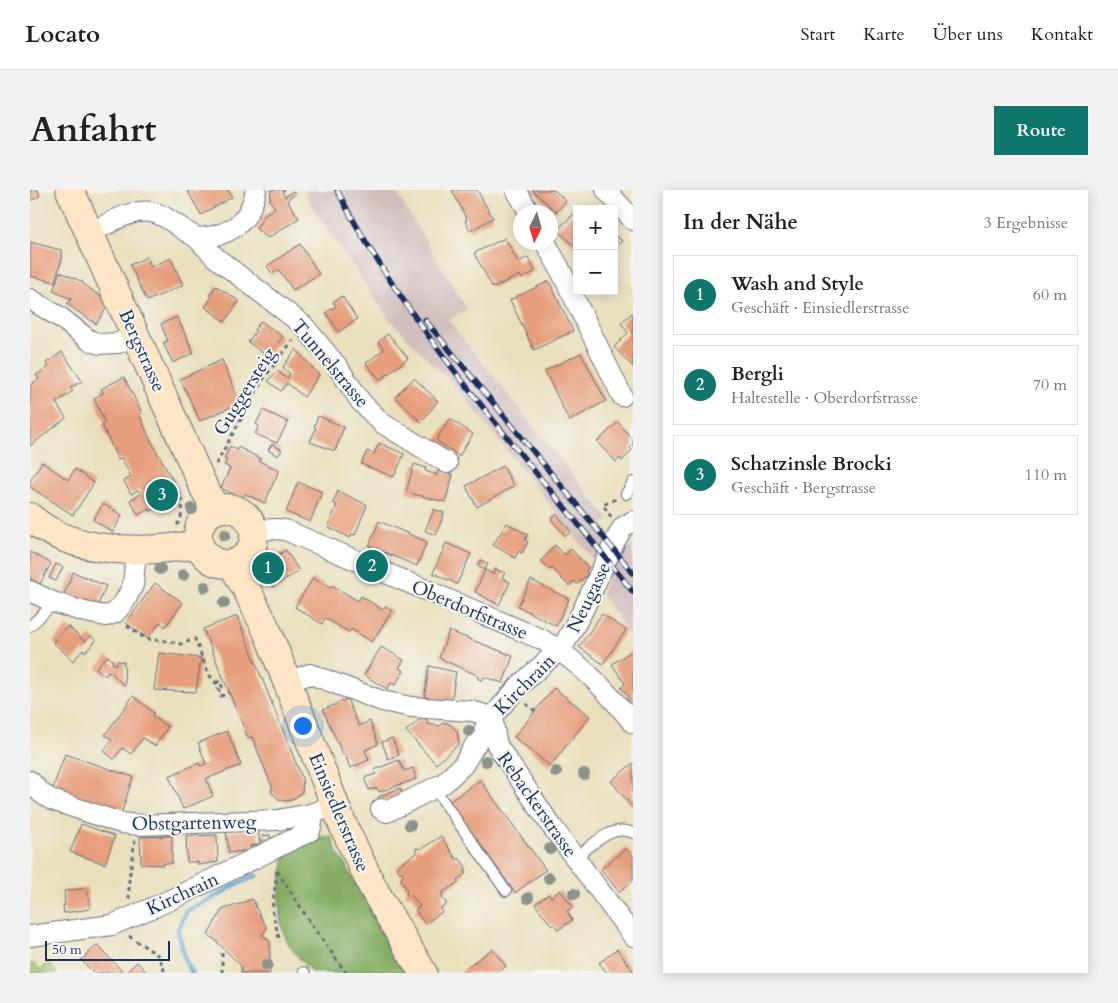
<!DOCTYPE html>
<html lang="de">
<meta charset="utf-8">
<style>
:root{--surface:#fff;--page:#f2f2f2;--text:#202124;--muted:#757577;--line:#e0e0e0;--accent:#0f766e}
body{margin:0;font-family:Cardo,serif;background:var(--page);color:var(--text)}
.controls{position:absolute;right:15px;top:15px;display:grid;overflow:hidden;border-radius:0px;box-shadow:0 2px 12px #0003}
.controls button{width:45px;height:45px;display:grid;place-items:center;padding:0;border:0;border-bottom:1px solid var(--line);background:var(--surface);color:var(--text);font:25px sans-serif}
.compass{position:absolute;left:483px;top:15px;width:45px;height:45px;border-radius:50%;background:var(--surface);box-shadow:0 2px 12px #0003;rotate:185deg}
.scale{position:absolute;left:15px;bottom:12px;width:125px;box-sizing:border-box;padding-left:5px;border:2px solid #1b2f5e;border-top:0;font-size:14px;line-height:18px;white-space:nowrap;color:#1b2f5e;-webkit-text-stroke:4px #f6f6f2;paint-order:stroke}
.you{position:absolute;left:272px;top:535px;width:18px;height:18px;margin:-12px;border:4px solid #fff;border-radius:50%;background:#1a73e8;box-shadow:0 0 0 8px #1a73e833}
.badge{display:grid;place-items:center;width:32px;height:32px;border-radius:50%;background:var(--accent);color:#fff;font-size:16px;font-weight:700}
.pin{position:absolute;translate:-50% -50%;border:2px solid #fff;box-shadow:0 1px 5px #0006}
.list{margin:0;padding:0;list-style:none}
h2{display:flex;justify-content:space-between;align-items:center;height:65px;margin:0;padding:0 20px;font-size:21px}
h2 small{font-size:16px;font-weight:400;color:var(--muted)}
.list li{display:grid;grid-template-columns:32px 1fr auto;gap:15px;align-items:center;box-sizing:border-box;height:80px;margin:0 10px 10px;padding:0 10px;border:1px solid var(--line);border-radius:0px}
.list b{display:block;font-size:19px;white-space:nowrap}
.list p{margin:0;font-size:16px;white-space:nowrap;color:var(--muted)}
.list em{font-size:16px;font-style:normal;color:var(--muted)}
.map{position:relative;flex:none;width:603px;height:783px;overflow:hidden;border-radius:0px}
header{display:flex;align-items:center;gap:30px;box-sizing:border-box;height:70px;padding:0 25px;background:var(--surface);border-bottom:1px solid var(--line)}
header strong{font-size:24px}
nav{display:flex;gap:28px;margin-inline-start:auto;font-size:18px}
.intro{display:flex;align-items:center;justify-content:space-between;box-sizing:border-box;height:120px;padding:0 30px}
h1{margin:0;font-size:35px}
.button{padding:12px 22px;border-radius:0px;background:var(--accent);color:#fff;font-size:18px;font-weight:700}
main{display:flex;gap:30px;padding:0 30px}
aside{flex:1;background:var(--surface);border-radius:0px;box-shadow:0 2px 12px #0003}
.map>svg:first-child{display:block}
.industrial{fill:#d1bfbd}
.green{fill:#a7c972;stroke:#617c68}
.forest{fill:#85ad64;stroke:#506e61}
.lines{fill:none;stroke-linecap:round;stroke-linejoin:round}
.stream{stroke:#58a2d0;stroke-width:5}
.building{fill:#e79e7b}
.lane-casing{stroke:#636d7f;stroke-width:12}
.street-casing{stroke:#636d7f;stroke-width:22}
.secondary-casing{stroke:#636d7f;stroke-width:30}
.path{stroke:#636d7f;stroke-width:3;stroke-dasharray:4 4;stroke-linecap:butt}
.lane{stroke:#fff;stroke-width:10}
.street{stroke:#fff;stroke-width:20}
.secondary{stroke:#fee5c5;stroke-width:28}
.rail-casing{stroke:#1b2f5e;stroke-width:5.5}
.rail{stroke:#f6f6f2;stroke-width:4;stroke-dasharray:11;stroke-linecap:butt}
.tree{fill:#8b948c}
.labels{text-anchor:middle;stroke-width:4;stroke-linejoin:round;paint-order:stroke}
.street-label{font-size:19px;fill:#1b2f5e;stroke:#f6f6f2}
</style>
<header>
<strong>Locato</strong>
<nav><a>Start</a><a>Karte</a><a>Über uns</a><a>Kontakt</a></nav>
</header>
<div class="intro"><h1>Anfahrt</h1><a class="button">Route</a></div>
<main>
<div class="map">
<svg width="603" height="783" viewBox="0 0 603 783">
<rect width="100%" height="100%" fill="#f6f6f2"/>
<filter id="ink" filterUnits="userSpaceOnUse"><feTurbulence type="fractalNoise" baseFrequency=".02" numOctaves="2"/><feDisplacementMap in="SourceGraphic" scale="10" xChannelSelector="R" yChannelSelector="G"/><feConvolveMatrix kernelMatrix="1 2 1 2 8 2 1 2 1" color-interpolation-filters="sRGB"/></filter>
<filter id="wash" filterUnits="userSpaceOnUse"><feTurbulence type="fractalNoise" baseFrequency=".0096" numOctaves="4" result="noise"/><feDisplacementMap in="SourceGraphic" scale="20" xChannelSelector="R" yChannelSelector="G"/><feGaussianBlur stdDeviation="1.12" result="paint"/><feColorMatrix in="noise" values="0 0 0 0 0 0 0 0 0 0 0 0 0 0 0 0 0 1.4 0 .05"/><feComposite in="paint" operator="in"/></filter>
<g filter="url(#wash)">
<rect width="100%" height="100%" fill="#eae0bd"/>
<path class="industrial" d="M274 0H365L437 119 418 130 579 330 572 335 592 359 602 356 603 344V451L571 403 578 388 430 202 360 130 283 19Z"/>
<path class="green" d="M18 773 27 783H0V774H5L10 780Z"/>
<path class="forest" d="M302 646 307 663 314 672 377 783H282C274 773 261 761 256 749 244 722 251 689 256 661L288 647Z"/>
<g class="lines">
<path class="stream" d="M162 783 155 770 148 740 156 721 191 704 203 696 226 686"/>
</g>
<g id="blocks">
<path class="building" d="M0 0H8L10 6 0 11Z
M157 0H198L202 7 171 25Z
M241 0H255L252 2 255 7 263 1 265 4 257 10 269 28 238 48 226 39 235 24 245 18 240 11Z
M422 0H447L463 28 440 41 435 31 437 30Z
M502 0H524L536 11 526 22Z
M547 21V55L545 57 527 40Z
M584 44 592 51 584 59Z
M475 48 488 72 498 67 505 81 492 89 490 85 463 98 444 63Z
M0 52 31 60V65H33L25 92 0 86Z
M270 54 289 84 263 100 249 80 242 84 237 76Z
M117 67 121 77 141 68 153 95 117 111 100 75Z
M30 82 53 92 52 93 80 113 66 134 37 114 41 109 23 101Z
M519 91 543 141 504 160 480 110Z
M186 96 209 111 195 132 175 117 182 107 180 105Z
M312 106 327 129 309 142 296 123 306 116 303 112Z
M602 123 603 125V177L584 157 598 143 591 133Z
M147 127 164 163 143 173 133 153 138 151 131 134Z
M231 131 253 147 237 166 218 152 226 141 224 140Z
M358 144 378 168 350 190 336 173 354 159 348 152Z
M266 159 289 185 274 207 257 193 251 201 238 191 247 181 257 189 260 184 253 177Z
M32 162 52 191 40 198 43 201 26 213 36 228 0 256V195L9 189 6 185 19 177 16 173Z
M551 163 576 211 539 231 515 181Z
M192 170 210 213 170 231 150 189Z
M94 187 112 223 109 224 120 249 151 305 120 321 119 319 108 325 100 310 111 304 108 300 101 304 94 291 101 287 92 268 88 270 72 235 75 233 64 208 73 203 71 199Z
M384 188 408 211 391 232 365 207Z
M233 220 258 232 247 253 225 244 229 236 226 234Z
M288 226 314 237 305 261 280 252 286 238 284 237Z
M420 229 443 244 429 266 406 250Z
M588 232 603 250V255L600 258 602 260 592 271 590 268 586 272 567 252Z
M349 253 374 264 364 287 331 274 337 261 344 264Z
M242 254 252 260 248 266 238 260Z
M200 256 207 260 208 257 231 269 229 271 249 280 235 313 215 304 212 308 191 298 200 278 194 275 197 270 194 269Z
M12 272 38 290 45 279 64 293 43 325 0 297V291Z
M384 274 396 278 395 281 407 285 408 281 423 285 415 312 376 302Z
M473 276 484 296 447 317 436 296Z
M268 292 292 302 280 332 256 322Z
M308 301 337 315 325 345 322 344 320 348 298 337 307 315 303 313Z
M73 314 92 325 83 342 63 330Z
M404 319 414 323 406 345 395 341Z
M527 324 541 342 535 346 521 329Z
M349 331 397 352 387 376 339 356Z
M477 333 498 345 495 350 498 352 492 363 489 361 485 368 463 355Z
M416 353 441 364 427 394 403 383Z
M525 355 535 365 541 359 559 378 555 381 558 384 547 394 544 391 539 396 522 378 520 380 511 371Z
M256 360 269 381 243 397 230 376Z
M0 362 21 373 10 394 0 389Z
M451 370 458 374 454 380 447 376Z
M26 374 33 377 26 391 19 388Z
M466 379 475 383 472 388 480 392 469 415 445 402 455 380 463 384Z
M43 382 76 396 67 417 33 407Z
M283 388 300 398 302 395 328 411 331 406 353 420 355 416 362 421 342 452 321 439 319 442 295 428 292 434 265 417Z
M501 390 539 409 526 436 488 416Z
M125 393 153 413 135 437 130 432 118 449 96 433Z
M572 424 596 440 573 474 549 457Z
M207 426 272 588 273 595 272 602 262 610 256 611 250 610 242 603 241 600 243 599 222 547 218 548 173 439Z
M38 436 55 452 61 446 66 451 55 462 53 460 43 471 23 452Z
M419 441 483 466 473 493 454 487 452 490 448 489 447 485 409 468Z
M351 457 374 470 369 478 374 481 365 495 361 493 357 499 334 485Z
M603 460V512L591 498 595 494 582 474Z
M129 463 171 468 166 502 124 500Z
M77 466 83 470 82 473 86 475 87 471 94 472 95 496 84 486V484L78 481 76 486 66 478Z
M399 476 426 482 421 513 394 510Z
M524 498 560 526 520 576 484 547Z
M103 506 124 523 122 526 138 537 125 556 113 548 101 564 92 558 84 569 74 561 82 550 75 545Z
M317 509 329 536 340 531 348 554 335 560 339 570 320 578 315 565H313L293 520Z
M396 529 398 534 410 536 413 533H418L427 541 429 554 406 574 376 541 389 530Z
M197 541 211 575 176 589 183 606 153 619 139 586 169 573 170 576 176 574 168 553Z
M362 548 369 565 358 569 352 552Z
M35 564 103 587 91 624 22 601Z
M369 570 374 581 383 578 386 589 349 602 347 598 339 600 334 588 346 584 344 580Z
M603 573V618L581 591Z
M450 590 516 680 485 703 436 634 435 635 419 612Z
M370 598 374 607 352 617 348 607Z
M51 634 85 646 75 674 40 662Z
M228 639 230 654 220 656 221 660 199 663 196 642Z
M187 645 188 672 168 675V672H157L156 646Z
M240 645 241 654 233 655 232 646Z
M142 646V673H134V675L111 674 110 647Z
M411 646 426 669H430L436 677 435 684 427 690 429 692 413 702 412 708 417 714 410 719 412 722 395 734 385 720 390 716 382 706 376 705 377 700 371 690 373 683 371 681 370 683 366 677 386 663V658L391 659Z
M596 658 603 666V691L589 702 571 679Z
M57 698 60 719 34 723 33 715H35L34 701Z
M530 700 543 717 537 721 542 730 528 740 524 734 522 736 505 714 519 704 521 707Z
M223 709 226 718 237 738 232 745 240 751V783H211V776L185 750 178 745 192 720Z
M67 755 94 783H64L51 770Z
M462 759 476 776 469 782 470 783H434L432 781Z
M587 759 603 781V783H577L569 773Z
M107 772 117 783H96Z"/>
</g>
</g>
<g filter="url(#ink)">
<use href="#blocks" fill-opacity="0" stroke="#636d7f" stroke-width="1"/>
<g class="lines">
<defs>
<path id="lane" d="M596 304 603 292
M0 436 20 417 23 412
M404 598 476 701
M545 668C562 656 581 633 603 643
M274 782 275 783"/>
<path id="street" d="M486 0 499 22
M576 0 603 30
M60 43C78 34 100 19 121 22 137 25 150 39 164 46 169 49 177 47 183 46 209 41 221 25 226 0
M166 47 185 67 273 135 307 176 331 212 352 233 417 273
M515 52 529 77 592 206
M0 109 31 128 59 150 70 154 88 153 106 145
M223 340 245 339 255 340 513 450C552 474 574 498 603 533
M0 401 23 412 55 422 76 426 85 423 95 411 103 395 106 361
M257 492 280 484 352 511 381 517 442 521 462 527 467 555 520 634 603 746
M0 591 11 603 22 610 91 633 110 635 248 630 280 624 292 620
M351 619 357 622 414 593 433 575 462 527 490 495 529 460 536 451 552 422 585 351 593 337 603 331
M0 746 82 735 138 711 280 641 282 632 280 624"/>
<path id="secondary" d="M40 0 174 298 186 320
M168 346a28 28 0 1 1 56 0a28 28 0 1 1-56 0Z
M0 327C43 366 116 363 169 354
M202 374 217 400 238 443 312 633 343 698 393 783"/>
</defs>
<use href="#lane" class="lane-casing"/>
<use href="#street" class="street-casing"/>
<use href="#secondary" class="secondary-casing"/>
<path class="path" d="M186 274 232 191 263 150
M581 327 573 315 586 309
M147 335C152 329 154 316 151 308
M97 436 116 449 137 451 151 454 165 449 179 485 185 491 191 506 199 503
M186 493 190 491 193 499 189 501
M496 514 505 521
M247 681 282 735 316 783
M247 681 242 720 250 752
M99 709V689L105 650
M99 746 129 766 135 783
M192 783V762"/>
<use href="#lane" class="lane"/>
<use href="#street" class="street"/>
<use href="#secondary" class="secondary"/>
<defs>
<path id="rail" d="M307 0C384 149 500 271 603 402
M395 130 603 383"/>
</defs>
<use href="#rail" class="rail-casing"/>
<use href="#rail" class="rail"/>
</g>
<g class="tree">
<circle cx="162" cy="319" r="6"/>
<circle cx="195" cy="345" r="6"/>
<circle cx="130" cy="379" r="6"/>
<circle cx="153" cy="385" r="6"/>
<circle cx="175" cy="397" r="6"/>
<circle cx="194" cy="413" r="6"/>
<circle cx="439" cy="541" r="6"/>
<circle cx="456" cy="571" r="6"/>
<circle cx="526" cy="582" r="6"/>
<circle cx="554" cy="584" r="6"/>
<circle cx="380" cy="635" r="6"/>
<circle cx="520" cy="659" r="6"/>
<circle cx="519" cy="688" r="6"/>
<circle cx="544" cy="704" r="6"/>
<circle cx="498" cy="708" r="6"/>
<circle cx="237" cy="775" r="6"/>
</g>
</g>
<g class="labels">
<g class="street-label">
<text transform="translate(113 160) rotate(66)" y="7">Bergstrasse</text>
<text transform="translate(301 173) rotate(50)" y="7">Tunnelstrasse</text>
<text transform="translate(214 201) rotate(-58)" y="7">Guggersteig</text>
<text transform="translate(558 407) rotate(-64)" y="7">Neugasse</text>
<text transform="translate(440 419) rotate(23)" y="7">Oberdorfstrasse</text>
<text transform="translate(494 494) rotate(-45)" y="7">Kirchrain</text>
<text transform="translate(508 614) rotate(55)" y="7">Rebackerstrasse</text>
<text transform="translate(310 622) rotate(67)" y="7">Einsiedlerstrasse</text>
<text transform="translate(164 632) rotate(-1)" y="7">Obstgartenweg</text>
<text transform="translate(152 703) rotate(-25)" y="7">Kirchrain</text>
</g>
</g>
</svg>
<div class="controls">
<button>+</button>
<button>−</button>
</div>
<svg class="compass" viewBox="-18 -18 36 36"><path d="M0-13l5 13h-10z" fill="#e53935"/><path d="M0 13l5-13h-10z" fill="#757577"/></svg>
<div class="scale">50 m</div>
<div class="you"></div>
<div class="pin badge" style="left:238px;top:378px">1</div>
<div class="pin badge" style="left:342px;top:376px">2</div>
<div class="pin badge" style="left:132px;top:305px">3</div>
</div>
<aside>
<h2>In der Nähe<small>3 Ergebnisse</small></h2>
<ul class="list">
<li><span class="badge">1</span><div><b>Wash and Style</b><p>Geschäft · Einsiedlerstrasse</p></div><em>60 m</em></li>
<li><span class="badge">2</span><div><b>Bergli</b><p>Haltestelle · Oberdorfstrasse</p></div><em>70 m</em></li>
<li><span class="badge">3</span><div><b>Schatzinsle Brocki</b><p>Geschäft · Bergstrasse</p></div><em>110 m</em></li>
</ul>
</aside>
</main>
